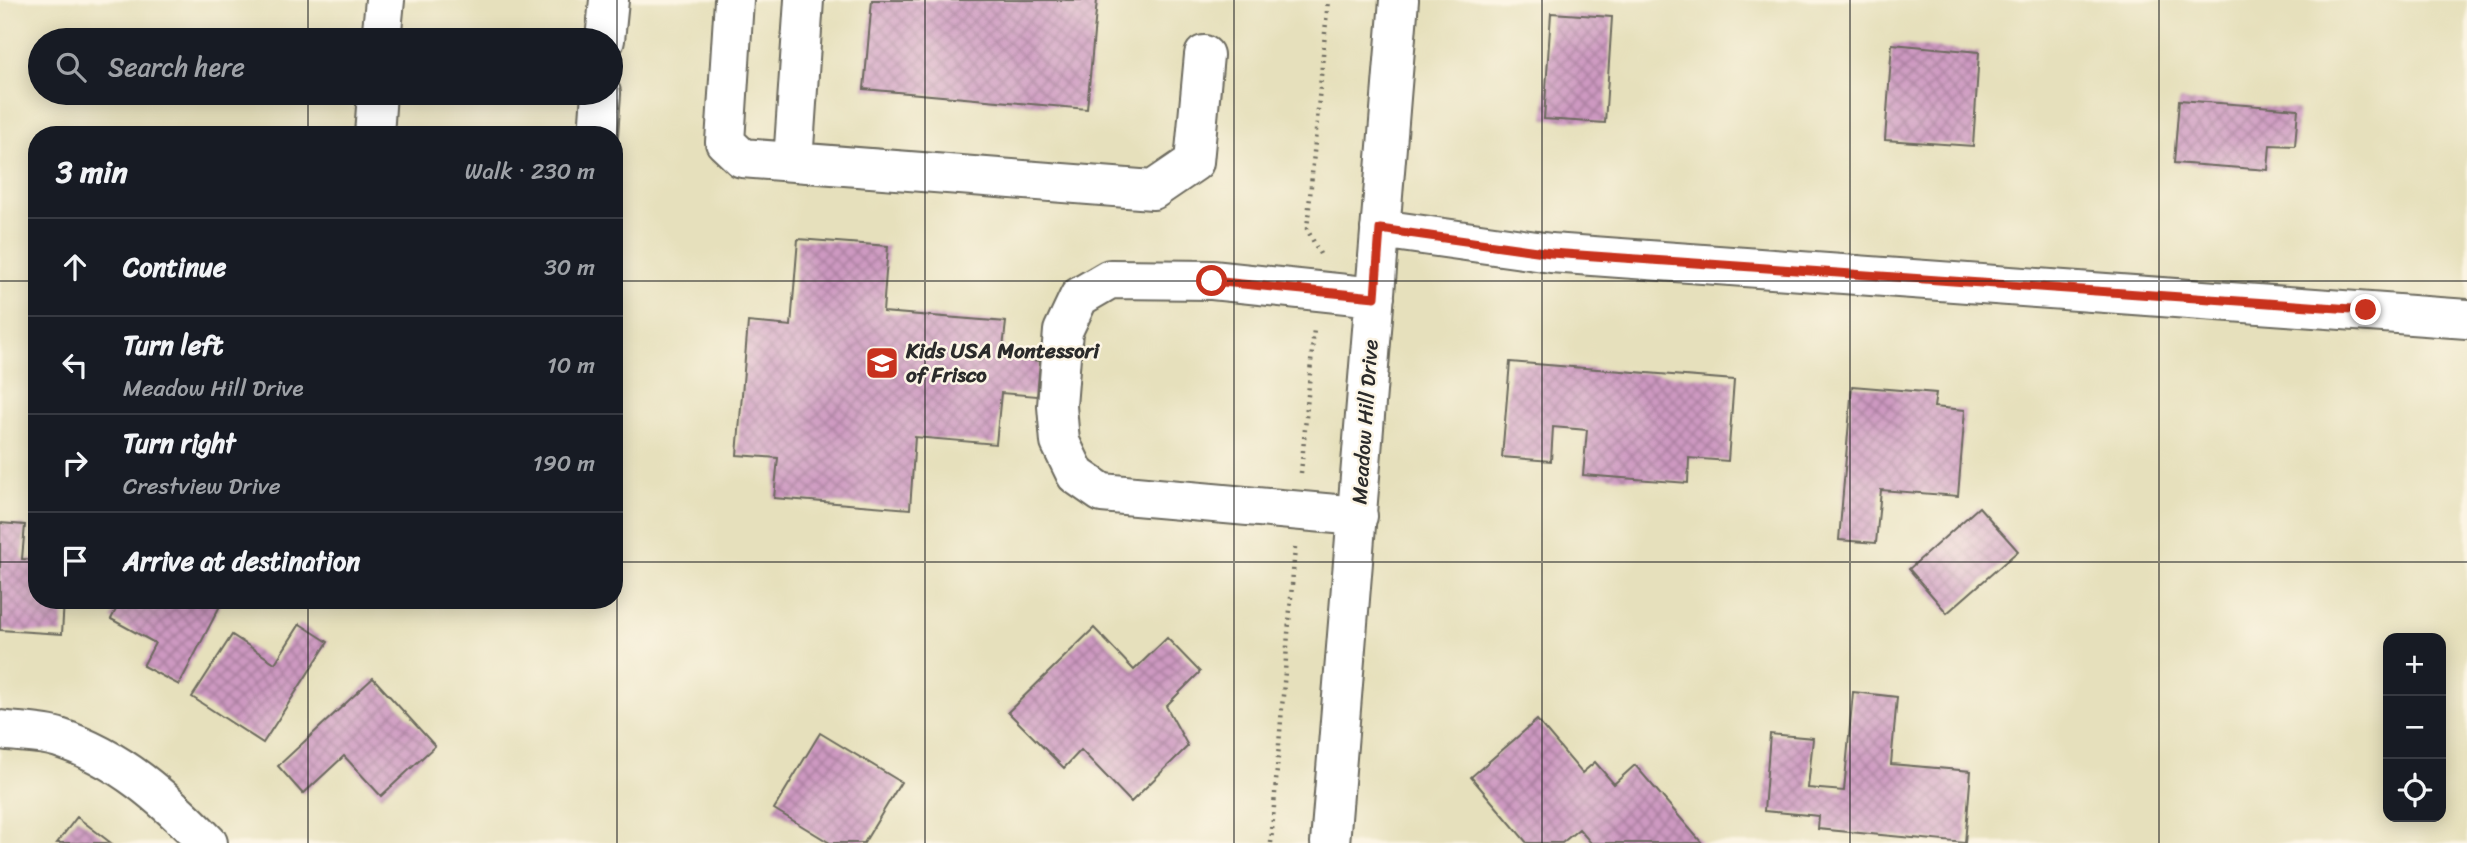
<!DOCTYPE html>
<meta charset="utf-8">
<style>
:root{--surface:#171b24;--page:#242831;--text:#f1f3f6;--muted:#9ea1a6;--line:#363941}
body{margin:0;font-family:Sriracha,sans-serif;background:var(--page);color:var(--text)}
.controls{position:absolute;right:21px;bottom:21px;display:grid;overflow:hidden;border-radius:14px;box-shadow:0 4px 18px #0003}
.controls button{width:63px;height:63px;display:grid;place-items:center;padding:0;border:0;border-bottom:2px solid var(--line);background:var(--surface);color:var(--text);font:35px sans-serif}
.stop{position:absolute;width:21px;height:21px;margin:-16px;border:5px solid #c8321e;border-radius:50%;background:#fff}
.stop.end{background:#c8321e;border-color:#fff;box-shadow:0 2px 7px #0008}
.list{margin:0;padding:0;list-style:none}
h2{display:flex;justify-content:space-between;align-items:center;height:91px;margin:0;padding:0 28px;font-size:30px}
h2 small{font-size:23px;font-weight:400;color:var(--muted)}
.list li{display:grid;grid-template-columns:46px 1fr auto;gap:21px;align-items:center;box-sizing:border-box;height:98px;padding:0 28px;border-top:2px solid var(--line)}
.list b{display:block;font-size:26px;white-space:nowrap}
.list p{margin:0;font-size:23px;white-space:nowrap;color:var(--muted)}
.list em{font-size:23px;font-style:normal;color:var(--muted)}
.icon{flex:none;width:38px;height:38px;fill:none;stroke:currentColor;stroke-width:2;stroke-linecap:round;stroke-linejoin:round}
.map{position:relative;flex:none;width:2467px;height:843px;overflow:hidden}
.search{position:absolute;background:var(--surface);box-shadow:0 4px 18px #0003;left:28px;top:28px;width:595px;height:77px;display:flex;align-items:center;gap:18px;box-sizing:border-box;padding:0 24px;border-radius:38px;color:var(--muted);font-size:26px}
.panel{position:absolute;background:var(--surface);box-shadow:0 4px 18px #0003;left:28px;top:126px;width:595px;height:483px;border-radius:28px}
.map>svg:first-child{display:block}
.building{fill:url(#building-cross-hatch)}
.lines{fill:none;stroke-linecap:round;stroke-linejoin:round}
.minor-casing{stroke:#6c6a5e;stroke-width:42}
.path{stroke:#6c6a5e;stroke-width:4.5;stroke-dasharray:2 5;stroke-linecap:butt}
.minor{stroke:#fff;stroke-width:38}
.route{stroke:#c8321e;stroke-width:9}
.grid{fill:none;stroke:#2b2b2b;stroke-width:2;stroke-opacity:0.55}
.labels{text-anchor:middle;stroke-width:5;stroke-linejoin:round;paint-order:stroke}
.poi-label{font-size:21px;font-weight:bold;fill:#2b2b2b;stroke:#fcf5e5;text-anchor:start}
.street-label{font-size:21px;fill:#2b2b2b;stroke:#fcf5e5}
</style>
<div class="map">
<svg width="2467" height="843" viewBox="0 0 2467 843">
<defs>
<pattern id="building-cross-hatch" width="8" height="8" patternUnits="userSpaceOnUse" patternTransform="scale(1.75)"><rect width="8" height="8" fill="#cd99c1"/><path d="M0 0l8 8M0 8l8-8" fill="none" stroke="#a77d9d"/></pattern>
</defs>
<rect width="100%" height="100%" fill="#fcf5e5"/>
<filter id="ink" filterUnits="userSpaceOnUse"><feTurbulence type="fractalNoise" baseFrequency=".0143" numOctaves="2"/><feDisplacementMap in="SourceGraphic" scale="14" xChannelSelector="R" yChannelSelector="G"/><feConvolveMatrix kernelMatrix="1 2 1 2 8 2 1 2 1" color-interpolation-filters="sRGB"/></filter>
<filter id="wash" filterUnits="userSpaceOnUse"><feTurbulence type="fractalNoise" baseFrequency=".00686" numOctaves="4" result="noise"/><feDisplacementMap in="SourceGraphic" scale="28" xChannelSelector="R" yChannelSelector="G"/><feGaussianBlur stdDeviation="1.57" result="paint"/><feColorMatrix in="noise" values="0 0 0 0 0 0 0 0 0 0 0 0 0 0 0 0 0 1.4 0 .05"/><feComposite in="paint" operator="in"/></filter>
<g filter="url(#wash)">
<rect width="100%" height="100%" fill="#e6e0bc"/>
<g id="blocks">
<path class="building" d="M872 0H1097L1087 109 864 89Z
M1551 13 1612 17 1605 123 1544 119Z
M1892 44 1979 52 1973 146 1885 140Z
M2179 100 2298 109 2295 146 2270 145 2268 170 2174 163Z
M798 239 888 246 883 312 1006 322 1002 357 1040 361 1037 396 1001 393 996 444 915 437 910 509 774 498 778 458 737 455 748 322 791 326Z
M1510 362 1734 380 1728 461 1689 458 1688 483 1583 475 1587 430 1553 427 1551 461 1502 457Z
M1852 386 1936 393 1934 407 1965 410 1958 496 1881 490 1876 543 1839 540Z
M1979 507 2018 551 1947 613 1909 569Z
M0 523 25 525 22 559 37 560V600H64L62 634 0 630Z
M121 600H213L221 604 179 685 143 666 155 643 111 619Z
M300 624 328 642 263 743 192 697 232 635 275 663Z
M1094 628 1134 670 1167 638 1200 672 1166 706 1188 746 1131 802 1081 750 1064 768 1008 712Z
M373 678 435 746 381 796 344 756 303 794 278 766Z
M1853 692 1897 697 1891 764 1971 771 1965 843 1818 829 1819 816 1764 811 1770 734 1813 738 1808 788 1844 791Z
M1537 720 1582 773 1595 762 1614 784 1635 765 1702 843H1591L1579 829 1562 843H1527L1471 777Z
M820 733 901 782 864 843H830L774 809Z
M77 817 111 843H57Z"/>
</g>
</g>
<g filter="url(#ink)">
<use href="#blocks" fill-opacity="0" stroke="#6c6a5e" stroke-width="2"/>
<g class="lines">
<defs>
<path id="minor" d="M734 0 725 142 742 158 1153 190 1194 162 1204 55
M381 40 385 0
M605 40 609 0
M374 135 377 93
M598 135 601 93
M793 162 804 0
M1380 229 1551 253 2467 319
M1358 516 1102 493 1076 475 1060 442 1057 406 1063 331 1079 297 1110 279 1212 280 1375 297
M0 730C19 733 41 732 59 738 120 758 164 798 208 843
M1330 843 1399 0"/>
</defs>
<use href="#minor" class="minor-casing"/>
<path class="path" d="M1320 254 1307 229 1328 0
M1301 473 1314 329
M1271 843 1295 548"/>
<use href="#minor" class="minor"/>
</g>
</g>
<g class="lines" filter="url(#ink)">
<path class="route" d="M1212 281 1375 297 1380 229 1551 253 2366 310"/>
</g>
<path class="grid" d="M308 0V40M617 0V843M925 0V843M1234 0V843M1542 0V843M1850 0V843M2159 0V843M308 93V135M0 281H37M614 281H2467M0 562H37M614 562H2467M308 600V843"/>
<defs>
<symbol id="school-square" viewBox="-11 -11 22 22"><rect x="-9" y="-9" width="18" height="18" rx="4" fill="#c8321e" stroke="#fcf5e5"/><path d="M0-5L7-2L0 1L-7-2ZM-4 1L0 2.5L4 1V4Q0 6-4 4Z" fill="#fff"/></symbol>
</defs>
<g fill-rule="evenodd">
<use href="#school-square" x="863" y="344" width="38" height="38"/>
</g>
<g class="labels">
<g class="poi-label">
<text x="906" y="358">Kids USA Montessori<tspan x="906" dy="24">of Frisco</tspan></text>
</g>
<g class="street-label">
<text transform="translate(1365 422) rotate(-86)" y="7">Meadow Hill Drive</text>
</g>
</g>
</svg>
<div class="controls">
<button>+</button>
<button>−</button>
<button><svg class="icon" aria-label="locate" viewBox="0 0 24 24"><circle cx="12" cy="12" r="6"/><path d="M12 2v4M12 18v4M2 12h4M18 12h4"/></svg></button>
</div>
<div class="stop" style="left:1212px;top:281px"></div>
<div class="stop end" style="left:2366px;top:310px"></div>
<div class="search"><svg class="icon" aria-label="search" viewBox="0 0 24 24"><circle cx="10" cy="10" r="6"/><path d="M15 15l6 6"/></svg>Search here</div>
<section class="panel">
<h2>3 min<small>Walk · 230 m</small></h2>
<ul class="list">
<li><svg class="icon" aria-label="ahead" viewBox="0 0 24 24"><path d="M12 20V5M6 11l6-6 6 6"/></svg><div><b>Continue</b></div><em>30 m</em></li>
<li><svg class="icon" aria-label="left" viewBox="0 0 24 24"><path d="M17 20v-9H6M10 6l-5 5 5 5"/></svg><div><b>Turn left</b><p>Meadow Hill Drive</p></div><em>10 m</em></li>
<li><svg class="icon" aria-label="right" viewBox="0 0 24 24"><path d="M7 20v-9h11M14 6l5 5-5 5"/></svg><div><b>Turn right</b><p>Crestview Drive</p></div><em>190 m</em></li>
<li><svg class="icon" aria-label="arrive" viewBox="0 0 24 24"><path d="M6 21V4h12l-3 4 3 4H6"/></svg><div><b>Arrive at destination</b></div></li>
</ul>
</section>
</div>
